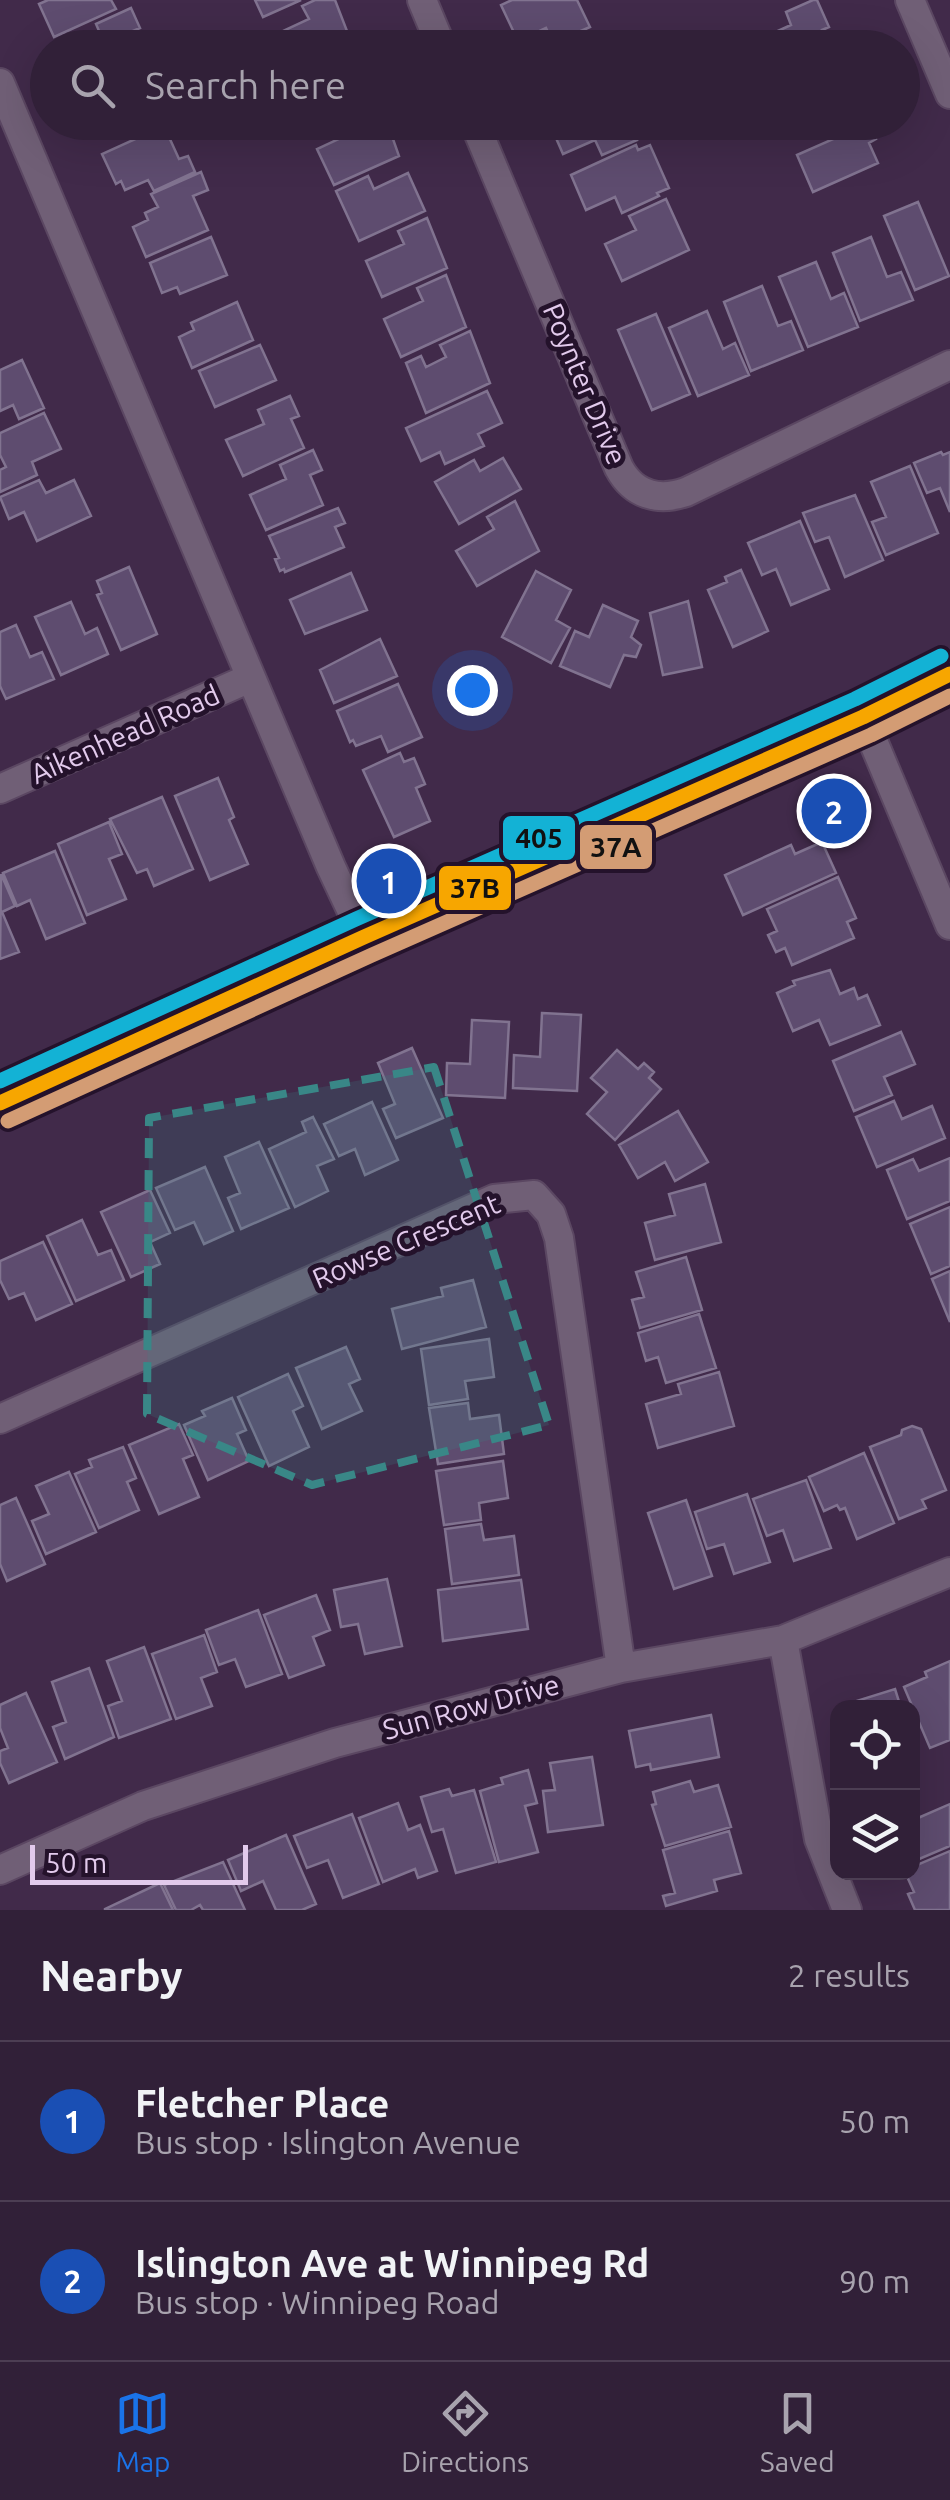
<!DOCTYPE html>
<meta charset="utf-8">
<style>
:root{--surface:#312038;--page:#392840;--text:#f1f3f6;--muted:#a8a3ae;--line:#4c3e53;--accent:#1a73e8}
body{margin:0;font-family:Ubuntu,sans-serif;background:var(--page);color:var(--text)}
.controls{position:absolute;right:30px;bottom:30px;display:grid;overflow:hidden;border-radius:20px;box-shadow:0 10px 40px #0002}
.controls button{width:90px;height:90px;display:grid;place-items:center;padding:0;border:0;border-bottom:2px solid var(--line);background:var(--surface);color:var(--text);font:50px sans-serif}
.scale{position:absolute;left:30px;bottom:25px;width:218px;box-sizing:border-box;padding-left:10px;border:5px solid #e2caec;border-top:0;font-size:28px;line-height:35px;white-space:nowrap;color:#e2caec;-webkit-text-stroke:8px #24122b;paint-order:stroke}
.you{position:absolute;left:472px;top:690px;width:35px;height:35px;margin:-25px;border:8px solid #fff;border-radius:50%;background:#1a73e8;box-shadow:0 0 0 15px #1a73e833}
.badge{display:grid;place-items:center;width:65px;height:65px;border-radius:50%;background:var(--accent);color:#fff;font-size:32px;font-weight:700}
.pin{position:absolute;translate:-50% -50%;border:5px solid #fff;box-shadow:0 2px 10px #0006}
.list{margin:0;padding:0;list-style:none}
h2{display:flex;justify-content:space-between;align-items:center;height:130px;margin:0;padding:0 40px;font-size:42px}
h2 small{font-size:32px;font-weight:400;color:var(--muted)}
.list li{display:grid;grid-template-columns:65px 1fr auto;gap:30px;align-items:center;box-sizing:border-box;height:160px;padding:0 40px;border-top:2px solid var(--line)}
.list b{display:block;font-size:38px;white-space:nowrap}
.list p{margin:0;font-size:32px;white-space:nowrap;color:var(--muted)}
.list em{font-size:32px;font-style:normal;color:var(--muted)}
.icon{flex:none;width:55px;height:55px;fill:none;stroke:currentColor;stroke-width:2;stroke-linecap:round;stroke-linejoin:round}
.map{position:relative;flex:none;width:950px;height:1910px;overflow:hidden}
.search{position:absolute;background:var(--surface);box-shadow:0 10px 40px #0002;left:30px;right:30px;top:30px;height:110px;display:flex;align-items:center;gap:25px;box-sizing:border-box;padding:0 35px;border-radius:55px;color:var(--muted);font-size:38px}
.sheet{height:450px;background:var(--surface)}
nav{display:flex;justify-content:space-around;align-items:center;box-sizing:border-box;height:140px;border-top:2px solid var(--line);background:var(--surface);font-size:28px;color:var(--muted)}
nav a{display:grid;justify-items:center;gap:5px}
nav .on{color:var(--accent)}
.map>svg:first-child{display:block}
.building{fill:#5e4c6f;stroke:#817390;stroke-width:2.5}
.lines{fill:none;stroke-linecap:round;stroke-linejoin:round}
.minor-casing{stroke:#5b4762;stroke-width:32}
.secondary-casing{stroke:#5b4762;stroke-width:42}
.minor{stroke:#705f76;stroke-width:28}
.secondary{stroke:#705f76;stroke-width:38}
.bus-1-casing{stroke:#24122b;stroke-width:22}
.bus-2-casing{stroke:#24122b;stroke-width:22}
.bus-3-casing{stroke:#24122b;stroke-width:22}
.bus-1{stroke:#f7a600;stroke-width:15}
.bus-2{stroke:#d39c74;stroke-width:15}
.bus-3{stroke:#13b2d5;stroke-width:15}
.marked{fill:#398787;fill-opacity:0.2;stroke:#398787;stroke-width:8;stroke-dasharray:20 12;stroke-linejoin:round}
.labels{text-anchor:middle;stroke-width:10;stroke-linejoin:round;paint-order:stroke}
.street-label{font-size:28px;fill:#e2caec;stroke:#24122b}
.line-badge{stroke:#24122b;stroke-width:4}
.pale-badge-label{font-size:28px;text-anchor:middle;font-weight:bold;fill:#111}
</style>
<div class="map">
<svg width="950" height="1910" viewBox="0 0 950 1910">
<rect width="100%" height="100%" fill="#412a4a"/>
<path class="building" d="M48 0H111L116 9 54 37 39 4Z
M255 0H301L263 17Z
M315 0H335L352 44 343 48H275L270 37 309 19 302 6Z
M512 0H577L590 27 553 43 546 28 518 41 501 5Z
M813 0H817L829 27 822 30 830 48H751L749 44 791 25 786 12Z
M131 8 140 28 126 34 132 48H81L102 38 96 24Z
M591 32 597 48H556Z
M352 122H387L399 156 334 185 317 149 356 131Z
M549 122H630L637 140 602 155 595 140 563 154Z
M836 122H869L876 139 869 143 878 163 813 192 797 155 838 137 832 125Z
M164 126 179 159 188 156 195 172 154 191 148 180 125 190 121 181 116 184 102 154Z
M636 145 638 150 650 145 669 188 657 193 659 196 622 213 615 197 586 210 571 175Z
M201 172 208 190 193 196 208 230 146 257 133 227 148 220 145 213 158 207 151 194Z
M408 173 425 211 359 241 336 191 368 176 374 189Z
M666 199 689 250 622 281 605 244 636 230 629 216Z
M918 202 949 276 915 290 884 216Z
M427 218 447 268 382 297 366 261 404 244 398 231Z
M211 237 227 275 180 294 177 287 162 293 150 263Z
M871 237 887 277 901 272 913 300 860 321 833 253Z
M816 262 831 299 844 293 858 327 808 347 779 277Z
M446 275 466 327 401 357 384 319 423 301 417 288Z
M762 286 778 326 791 321 803 350 751 371 724 302Z
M237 302 253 340 192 368 179 337 194 330 191 323Z
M707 311 723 349 735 343 749 375 698 396 669 328Z
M656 314 690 394 652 410 618 330Z
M470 331 490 383 426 413 406 363 421 356 426 367 446 357 440 345Z
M260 345 276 380 215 407 199 371Z
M22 360 44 408 19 419 13 405 0 411V370Z
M487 391 502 423 478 434 484 446 445 464 440 452 421 461 406 428Z
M290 396 299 416 291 419 304 448 243 476 226 440 264 424 258 410Z
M44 413 61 449 32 462 37 475 0 492V470L6 467 0 455V433Z
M313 450 322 470 310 475 323 505 266 530 250 495 286 479 280 465Z
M941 452 943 455 950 452V512L940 488 927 493 914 463Z
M503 458 521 489 459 524 435 482 474 460 480 471Z
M910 466 938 533 886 555 872 522 886 517 871 482Z
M39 480 46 493 74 480 91 516 37 541 24 512 9 519 0 497Z
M855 495 883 560 845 577 829 537 815 542 803 513Z
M515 501 539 551 477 586 456 551 494 529 487 517Z
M338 508 345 523 335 527 344 547 285 572 284 569 280 571 275 559 279 558 269 536Z
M800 521 829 589 791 605 776 569 762 575 748 543Z
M129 567 157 634 121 650 97 595 102 593 97 581Z
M741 570 768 631 733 647 708 590 727 582 725 577Z
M536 571 571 590 556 620 570 628 551 663 502 637Z
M351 573 367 610 305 634 290 600Z
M688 601 702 667 663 675 650 613Z
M71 602 85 634 97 628 108 654 61 675 35 617Z
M603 605 638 621 631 637 641 645 636 657 624 655 610 687 560 666 575 631 589 637Z
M16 625 30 657 42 652 54 679 6 699 0 686V632Z
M380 639 397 676 334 703 320 670Z
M398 684 422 737 388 752 381 736 356 746 353 740 350 742 337 711Z
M400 753 404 762 414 758 425 784 416 788 430 821 394 837 363 770Z
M218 778 234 817 229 820 248 864 210 880 175 796Z
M162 797 193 869 154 886 147 869 137 873 110 819Z
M109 822 122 854 109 859 126 899 87 915 58 844Z
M822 842 836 873 743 915 725 875 791 845 795 854Z
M55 851 85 923 46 939 30 900 17 906 3 873Z
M1 874 15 906 2 912 19 952 0 959Z
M838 877 856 918 847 922 854 938 792 965 785 948 776 952 768 935 777 931 767 909Z
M830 970 840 994 854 988 858 999 867 995 880 1025 830 1045 819 1020 793 1031 777 993 795 985 793 981Z
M542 1013 581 1015 577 1091 513 1088 514 1055 540 1057Z
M472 1020 509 1022 505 1098 446 1095 447 1063 470 1064Z
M901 1032 915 1064 884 1077 892 1095 854 1111 833 1061Z
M412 1048 443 1118 396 1138 383 1109 395 1104 378 1063Z
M617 1050 638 1069 644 1063 654 1072 649 1078 661 1089 615 1140 587 1114 607 1092 591 1078Z
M894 1101 902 1119 932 1106 945 1138 877 1167 856 1117Z
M372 1102 398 1160 365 1175 355 1149 339 1156 324 1124Z
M678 1111 708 1162 675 1181 665 1162 638 1178 619 1145Z
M313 1117 334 1159 317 1166 328 1191 295 1207 269 1149 306 1132 302 1122Z
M259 1142 289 1208 241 1229 228 1198 240 1193 225 1157Z
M950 1158V1201L907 1219 887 1170 913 1159 919 1171Z
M205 1167 233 1231 204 1244 194 1222 175 1230 156 1188Z
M705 1184 721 1242 655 1260 645 1223 675 1215 669 1194Z
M150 1190 170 1233 150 1242 160 1264 131 1277 101 1212Z
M950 1207V1266L931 1274 910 1224Z
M82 1220 98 1255 111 1250 124 1280 76 1301 47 1236Z
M43 1242 72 1304 36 1320 24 1293 9 1299 0 1280V1261Z
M686 1257 702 1310 640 1328 632 1300 644 1297 636 1272Z
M950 1271V1322L932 1279Z
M473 1280 486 1327 402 1349 392 1309 443 1296 441 1288Z
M699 1314 716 1368 666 1383 658 1357 646 1361 638 1333Z
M489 1339 494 1377 465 1381 468 1399 429 1405 421 1349Z
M346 1347 360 1379 349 1384 362 1411 322 1429 296 1368Z
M719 1372 734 1426 658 1448 646 1404 681 1394 678 1384Z
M288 1374 303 1406 293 1411 309 1447 269 1466 238 1397Z
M232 1398 246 1430 237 1434 249 1461 208 1480 184 1425 205 1416 202 1411Z
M468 1403 470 1419 499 1415 504 1454 438 1464 429 1408Z
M179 1424 193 1455 183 1459 199 1497 159 1514 129 1445Z
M912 1426 921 1429 946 1490 922 1500 926 1508 899 1519 870 1447 901 1435 902 1430Z
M123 1447 136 1478 127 1482 139 1510 99 1528 75 1474 92 1467 89 1460Z
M864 1453 894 1523 857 1539 845 1508 840 1510 837 1505 824 1511 809 1477Z
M503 1461 508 1498 479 1503 481 1520 444 1525 436 1471Z
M69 1472 96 1532 46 1554 32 1521 49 1514 36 1486Z
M806 1480 831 1548 794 1561 783 1530 767 1536 753 1499Z
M747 1494 770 1562 734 1574 724 1544 707 1549 695 1512Z
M16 1498 45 1564 7 1581 0 1564V1505Z
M686 1500 712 1576 674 1589 648 1513Z
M481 1524 484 1540 514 1536 519 1575 452 1584 445 1529Z
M387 1579 402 1646 365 1654 358 1624 341 1627 334 1590Z
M521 1580 528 1629 443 1641 438 1590Z
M316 1595 330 1630 313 1637 324 1665 289 1678 264 1615Z
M258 1610 282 1674 246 1687 235 1659 219 1665 206 1630Z
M204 1635 217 1672 201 1678 212 1706 176 1719 152 1654Z
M144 1647 171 1719 119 1738 108 1706 122 1701 107 1661Z
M950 1661V1740L930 1748 904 1687 927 1677 925 1672Z
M89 1668 114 1737 65 1759 53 1727 66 1722 52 1682Z
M895 1689 901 1708H851L850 1703Z
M26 1693 57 1762 9 1783 0 1763V1751L8 1748 0 1728V1705Z
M711 1715 719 1757 651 1770 650 1764 636 1767 629 1731Z
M592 1757 603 1825 548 1832 543 1791 555 1790 550 1763Z
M528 1770 537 1803 525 1806 538 1852 499 1862 480 1791 503 1784 501 1778Z
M690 1781 694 1792 718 1785 731 1827 665 1846 652 1805 656 1804 653 1792Z
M449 1789 452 1796 474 1790 496 1862 456 1873 443 1829 432 1832 421 1797Z
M398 1803 408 1830 420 1825 437 1871 418 1878 415 1869 383 1882 359 1818Z
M950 1804V1846L912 1862V1805L918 1818Z
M352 1814 379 1884 343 1898 328 1860 307 1868 294 1836Z
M729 1831 741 1873 714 1880 717 1891 666 1906 663 1896 675 1893 663 1850Z
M286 1835 316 1904 302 1910H276L263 1881 241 1891 228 1860Z
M950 1851V1910H915L908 1894 914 1892 905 1872H912V1867Z
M223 1862 245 1910H203L200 1905 191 1910H176L164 1885Z
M160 1883 173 1910H105V1909Z"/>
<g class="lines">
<defs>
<path id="minor" d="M422 0 442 48
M910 0 950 94
M0 83 331 867 364 937
M474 122 619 468C633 494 657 502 686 492L950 365
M863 717 950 925
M0 789 250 678
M0 1419 494 1199 534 1195 551 1214 559 1238 621 1668
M783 1640 819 1839 847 1910
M0 1870 143 1806 335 1743 621 1668 783 1640 950 1572"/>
<path id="secondary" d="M0 1103 364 937 863 717 950 674"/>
</defs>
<use href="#minor" class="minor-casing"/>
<use href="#secondary" class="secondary-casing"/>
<use href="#minor" class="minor"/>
<use href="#secondary" class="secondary"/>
<defs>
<path id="bus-1" d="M0 1103 364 937 863 717 950 674"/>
<path id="bus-2" d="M8 1121 372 955 871 735 950 696"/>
<path id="bus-3" d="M0 1081 356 919 855 699 941 656"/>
</defs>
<use href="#bus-1" class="bus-1-casing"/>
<use href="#bus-2" class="bus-2-casing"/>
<use href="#bus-3" class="bus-3-casing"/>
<use href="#bus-1" class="bus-1"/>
<use href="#bus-2" class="bus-2"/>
<use href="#bus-3" class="bus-3"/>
</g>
<path class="marked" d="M434 1067 549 1425 312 1485 147 1414 149 1118Z"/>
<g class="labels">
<g class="street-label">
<text transform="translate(585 384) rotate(67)" y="10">Poynter Drive</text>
<text transform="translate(125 734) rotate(-24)" y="10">Aikenhead Road</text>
<text transform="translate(406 1241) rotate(-23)" y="10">Rowse Crescent</text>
<text transform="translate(471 1707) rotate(-15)" y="10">Sun Row Drive</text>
</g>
</g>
<g class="line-badge">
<rect x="501" y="814" width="76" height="48" rx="10" fill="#13b2d5"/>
<rect x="578" y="823" width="76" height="48" rx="10" fill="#d39c74"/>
<rect x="437" y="864" width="76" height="48" rx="10" fill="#f7a600"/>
</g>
<g class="pale-badge-label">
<text x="539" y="848">405</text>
<text x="616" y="857">37A</text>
<text x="475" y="898">37B</text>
</g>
</svg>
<div class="controls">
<button><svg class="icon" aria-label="locate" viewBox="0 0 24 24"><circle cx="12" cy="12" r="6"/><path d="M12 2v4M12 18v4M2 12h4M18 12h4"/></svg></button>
<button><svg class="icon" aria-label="layers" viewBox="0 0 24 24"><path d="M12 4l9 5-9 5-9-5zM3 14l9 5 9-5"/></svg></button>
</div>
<div class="scale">50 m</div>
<div class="you"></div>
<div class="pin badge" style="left:389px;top:881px;background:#1a4fb4">1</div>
<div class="pin badge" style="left:834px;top:811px;background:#1a4fb4">2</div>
<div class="search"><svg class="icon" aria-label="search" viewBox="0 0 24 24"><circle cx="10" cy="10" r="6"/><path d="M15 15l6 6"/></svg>Search here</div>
</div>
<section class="sheet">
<h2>Nearby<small>2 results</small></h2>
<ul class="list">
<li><span class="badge" style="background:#1a4fb4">1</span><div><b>Fletcher Place</b><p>Bus stop · Islington Avenue</p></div><em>50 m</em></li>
<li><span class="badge" style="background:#1a4fb4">2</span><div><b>Islington Ave at Winnipeg Rd</b><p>Bus stop · Winnipeg Road</p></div><em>90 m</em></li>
</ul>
</section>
<nav>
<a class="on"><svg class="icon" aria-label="map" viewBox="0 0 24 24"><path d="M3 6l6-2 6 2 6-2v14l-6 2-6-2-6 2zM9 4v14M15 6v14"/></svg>Map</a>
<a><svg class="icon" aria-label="directions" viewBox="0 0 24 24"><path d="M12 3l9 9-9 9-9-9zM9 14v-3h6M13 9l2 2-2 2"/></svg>Directions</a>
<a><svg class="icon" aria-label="saved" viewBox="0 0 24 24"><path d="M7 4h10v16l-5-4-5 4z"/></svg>Saved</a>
</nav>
